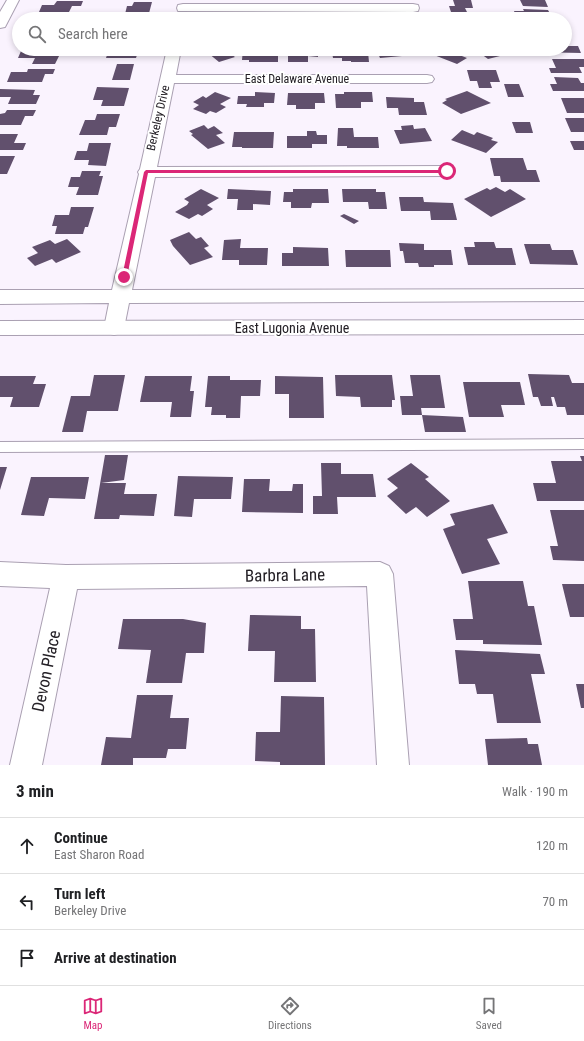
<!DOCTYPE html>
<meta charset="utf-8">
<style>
:root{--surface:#fff;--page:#f6f6f6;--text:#202124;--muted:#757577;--line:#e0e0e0;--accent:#db2777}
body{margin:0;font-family:"Roboto Condensed",sans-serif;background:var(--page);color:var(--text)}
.stop{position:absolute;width:12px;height:12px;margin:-9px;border:3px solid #db2777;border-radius:50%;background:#fff}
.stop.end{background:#db2777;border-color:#fff;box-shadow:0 1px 4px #0008}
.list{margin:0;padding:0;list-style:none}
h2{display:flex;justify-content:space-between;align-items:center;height:52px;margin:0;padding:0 16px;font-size:17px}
h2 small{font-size:13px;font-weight:400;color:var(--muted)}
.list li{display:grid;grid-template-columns:26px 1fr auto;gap:12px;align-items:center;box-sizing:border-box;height:56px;padding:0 16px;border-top:1px solid var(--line)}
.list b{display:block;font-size:15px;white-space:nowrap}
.list p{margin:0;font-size:13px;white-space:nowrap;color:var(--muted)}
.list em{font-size:13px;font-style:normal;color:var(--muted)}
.icon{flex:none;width:22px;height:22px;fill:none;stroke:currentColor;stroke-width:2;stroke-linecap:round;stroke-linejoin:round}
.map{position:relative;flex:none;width:584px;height:765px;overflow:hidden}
.search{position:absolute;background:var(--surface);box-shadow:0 2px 6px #0003;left:12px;right:12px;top:12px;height:44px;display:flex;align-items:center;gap:10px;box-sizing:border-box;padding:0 14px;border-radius:22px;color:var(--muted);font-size:15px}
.sheet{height:220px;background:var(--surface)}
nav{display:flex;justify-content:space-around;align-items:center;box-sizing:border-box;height:56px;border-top:1px solid var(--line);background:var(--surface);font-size:11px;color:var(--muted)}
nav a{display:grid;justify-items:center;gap:2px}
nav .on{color:var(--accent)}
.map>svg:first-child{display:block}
.building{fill:#61506d}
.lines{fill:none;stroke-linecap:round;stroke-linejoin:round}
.service-casing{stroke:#aaa0b2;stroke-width:2}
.minor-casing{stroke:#aaa0b2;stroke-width:2}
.secondary-casing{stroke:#aaa0b2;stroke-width:2}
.service{fill:#fff;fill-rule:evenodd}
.minor{fill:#fff;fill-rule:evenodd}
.secondary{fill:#fff;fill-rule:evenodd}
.route{fill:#db2777}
.labels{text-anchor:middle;stroke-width:4;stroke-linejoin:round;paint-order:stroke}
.far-street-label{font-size:12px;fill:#242026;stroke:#fff}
.street-label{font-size:14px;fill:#242026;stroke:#fff}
.near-street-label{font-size:17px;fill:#242026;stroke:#fff}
</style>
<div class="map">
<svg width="584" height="765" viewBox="0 0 584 765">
<rect width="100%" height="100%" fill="#faf3fe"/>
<path class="building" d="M453 0H471L473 8H465L467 12H451L449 6H455Z
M520 0H545L548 7 523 6Z
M57 1H83L81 6H72L69 12H39L42 5H54Z
M134 2H152L148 17H130L131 14H125L127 6H132Z
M523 9 548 10 553 19H527L525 16H516L514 11H524Z
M35 17H65V19H34Z
M565 46H578L581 53 534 52 533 49H565Z
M109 49H139L136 58H106Z
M207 49H224L235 57 219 62 208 53 211 52Z
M243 49H257V53H278V62H249V60H242Z
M295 49H308V52H318V57L308 56V62H288V55H295Z
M376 49H418L420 53H412L413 55 380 58Z
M434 49H444L467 58 457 64 434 55 435 54 429 52Z
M485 49H506L508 54 488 59 477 51Z
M21 51 61 52 55 64H32L35 58H18Z
M332 52H368L369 62H351V61H342V58H333Z
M552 59H584V67H579L582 73H551L549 68H556Z
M117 64H134L130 80H112Z
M28 69H55L53 74H45L42 82H7L11 72H27Z
M467 70H496L500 82H490L492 88H479L477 81H470Z
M554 77 578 78 581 83H584V91H553L550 84H557Z
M504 84H519L524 97H508Z
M97 87 129 88 124 106H101L103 100H93Z
M0 89 35 90 33 95H40L36 104H8L11 97H0Z
M467 91 491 103 461 114 442 103 447 100 445 99Z
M215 92 231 98 220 104 226 107 216 113 210 111 206 114 193 109 199 105 193 102 203 96 206 98Z
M255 92 275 93 274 103H264V107H246L247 104H237L238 96H255Z
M344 92H372L373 102H361V108H336L335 94H344Z
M288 93H324L325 103H315V109H296V105H287Z
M386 97 414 98V102H424L427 115H399L398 108H387Z
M561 98H584V113H567Z
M7 110H36L33 116H25L21 125H0V114L5 113Z
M97 114H120L116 127H109L107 135H79L85 120H95Z
M565 118H584V132H571Z
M512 122H530L533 133H516Z
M204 125 208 129 214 126 223 133 216 135 225 143 208 149 191 135 193 134 189 131Z
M413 125 414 129 425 128 432 141 400 144 394 130H402L401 126Z
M338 128H353L354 137H378L379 148H347V146H337Z
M462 130 474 135 477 132 493 138 491 140 498 142 486 153 451 140Z
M307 131H316L317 135H327V144H312V148H287V136H307Z
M234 132H274L273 148H242V147H232Z
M0 134H18L14 143H26L23 150H0Z
M570 141H584V150H574Z
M89 143H111L106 166 88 165 89 160H74L77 151H87Z
M0 156H15L7 174H0Z
M490 158H523L527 170H536L540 182H501L500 176H494Z
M82 171H101L99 176H103L98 195H76L79 187H68L71 177H80Z
M496 187 505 192 510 189 526 199 491 217 464 199 487 188 490 190Z
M201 189 219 198 207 205 213 209 202 216 198 214 189 219 175 212 187 205 189 202 184 199Z
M228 189 271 191 270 205 253 204V210H237L238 199H227Z
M293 189H328L329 203H312L311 208H291V202H283L284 192H293Z
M342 189H376V192H385L387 209H369L368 202H343Z
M399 197H423L424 202 453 203 457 220H431L430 211H401Z
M71 207H94L88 227H85L83 234H55L57 226H52L55 215H69Z
M344 214 359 221 354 224 340 216Z
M189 232 196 239 201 237 209 246 204 248 213 257 190 265 173 246 170 240Z
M67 239 81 252 56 263 52 259 35 266 27 258 38 253 32 247 50 240 55 244Z
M241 239 240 248H268L267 265H239V260H222L224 240Z
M474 242H494L496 248H512L516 265H468L464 247H475Z
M399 243 424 244V250H451L453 265H434V267H419L418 263H405L403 251H400Z
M524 244H550L552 250H573L578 265 530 264Z
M293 247 328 248 329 266H282V253H293Z
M345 250H390L391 267H346Z
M528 374 569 375 572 383H584V415H567L565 407H557L554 397H551L553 406H541L538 397H533Z
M94 375H125L118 411H87L83 432H62L71 396H90Z
M335 375H392L395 400H392V407H361L360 397 336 396Z
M410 375H440L445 408H421L422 415H402L400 396H413Z
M0 376H36L33 384H46L39 407H10L13 397H0Z
M145 376H192L190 391H194L191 417H170L172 402H140Z
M208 376H230V380H261L260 396H241L240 418H226V415H211L212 407H205Z
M275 376 323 377 324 418H289V394H275Z
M463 382H520L525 405H501L504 417H469Z
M422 415 463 417 466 432H425Z
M105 455H128L124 480 101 483H126L124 494H157L154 516 120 515 119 519H94Z
M580 456H584V501H537L533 483H556L551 461H582Z
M321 463H341V474H373L376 497H337L338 514H313V496H322Z
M411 463 429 477 425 479 450 501 427 517 416 507 406 514 387 496 398 488 387 479Z
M0 467H7L0 490Z
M178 476 233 477 231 499H194L192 517 174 516Z
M31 477H89L85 499 49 498 44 516 21 515Z
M244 479H270L269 491H292L293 484H303V513L242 512Z
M493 504 508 533 487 539 500 564 462 574 443 529 455 525 450 514Z
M550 510H584V561L553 560 550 546H558Z
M468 581H523L528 606H534L542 645 483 644V640H456L453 619H473Z
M562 584H584V617H570Z
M250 615 301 616V629H315L316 682H274L275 651H248Z
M123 619H183L206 623 204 653H186L182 683H146L151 650 118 649Z
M455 650 540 654 545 674H531L541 723H497L493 694H477L475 684H459Z
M576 684H584V708H581Z
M137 695H173L170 718H189L186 749H168L166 758H133V765H101L106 737 131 738Z
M281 696 324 697 325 765H280V762L255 761 256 732H280Z
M527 738 528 744H538L542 765H488L485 739Z"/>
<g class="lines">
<defs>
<path id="service" d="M584 439V449L0 452V442Z"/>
<path id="minor" d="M7 0H19L5 27 0 28V12Z
M183 4H413L418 5 419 8 418 11 413 12 178 11 177 8 178 5Z
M167 49H181L176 75H427L432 76 434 79 432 82 427 83H174L157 167 447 166 453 167 455 171 453 175 447 176 155 177 132 290 584 289V301L129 303 124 328 121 333 114 335 107 333 104 328 109 303 0 304V290H112L139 174 138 172 140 169Z
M0 562 66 565 380 562 389 566 393 574 409 765H377L367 586 77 589 42 765H10L50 588 0 586Z"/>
<path id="secondary" d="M584 320V334L0 335V321Z"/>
</defs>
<use href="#service" class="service-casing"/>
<use href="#minor" class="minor-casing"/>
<use href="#secondary" class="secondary-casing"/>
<use href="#service" class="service"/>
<use href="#minor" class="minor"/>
<use href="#secondary" class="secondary"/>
</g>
<path class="route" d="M146 170H447L449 171 447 173H148L127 277 124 279 122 277 144 172Z"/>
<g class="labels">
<g class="far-street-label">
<text x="297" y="83">East Delaware Avenue</text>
<text transform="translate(158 118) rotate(-77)" y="4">Berkeley Drive</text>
</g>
<g class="street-label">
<text x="292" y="333">East Lugonia Avenue</text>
</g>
<g class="near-street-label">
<text transform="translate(285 575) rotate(-1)" y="6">Barbra Lane</text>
<text transform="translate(46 671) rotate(-78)" y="6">Devon Place</text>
</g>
</g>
</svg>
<div class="stop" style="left:447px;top:171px"></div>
<div class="stop end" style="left:124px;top:277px"></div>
<div class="search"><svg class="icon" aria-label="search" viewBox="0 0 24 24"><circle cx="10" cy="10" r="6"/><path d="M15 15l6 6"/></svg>Search here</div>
</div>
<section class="sheet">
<h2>3 min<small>Walk · 190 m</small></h2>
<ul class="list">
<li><svg class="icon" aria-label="ahead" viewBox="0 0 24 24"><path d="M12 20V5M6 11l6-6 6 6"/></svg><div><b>Continue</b><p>East Sharon Road</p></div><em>120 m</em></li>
<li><svg class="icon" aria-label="left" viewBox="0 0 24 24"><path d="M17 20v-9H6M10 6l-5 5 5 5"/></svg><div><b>Turn left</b><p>Berkeley Drive</p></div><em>70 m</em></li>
<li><svg class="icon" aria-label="arrive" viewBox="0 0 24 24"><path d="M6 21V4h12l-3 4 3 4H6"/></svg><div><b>Arrive at destination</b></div></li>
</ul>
</section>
<nav>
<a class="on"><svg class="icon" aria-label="map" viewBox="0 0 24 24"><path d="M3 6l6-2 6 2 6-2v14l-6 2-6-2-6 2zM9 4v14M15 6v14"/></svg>Map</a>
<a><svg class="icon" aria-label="directions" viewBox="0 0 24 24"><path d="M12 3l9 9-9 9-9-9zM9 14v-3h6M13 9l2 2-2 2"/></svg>Directions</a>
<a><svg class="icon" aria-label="saved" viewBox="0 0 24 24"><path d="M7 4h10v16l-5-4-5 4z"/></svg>Saved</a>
</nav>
